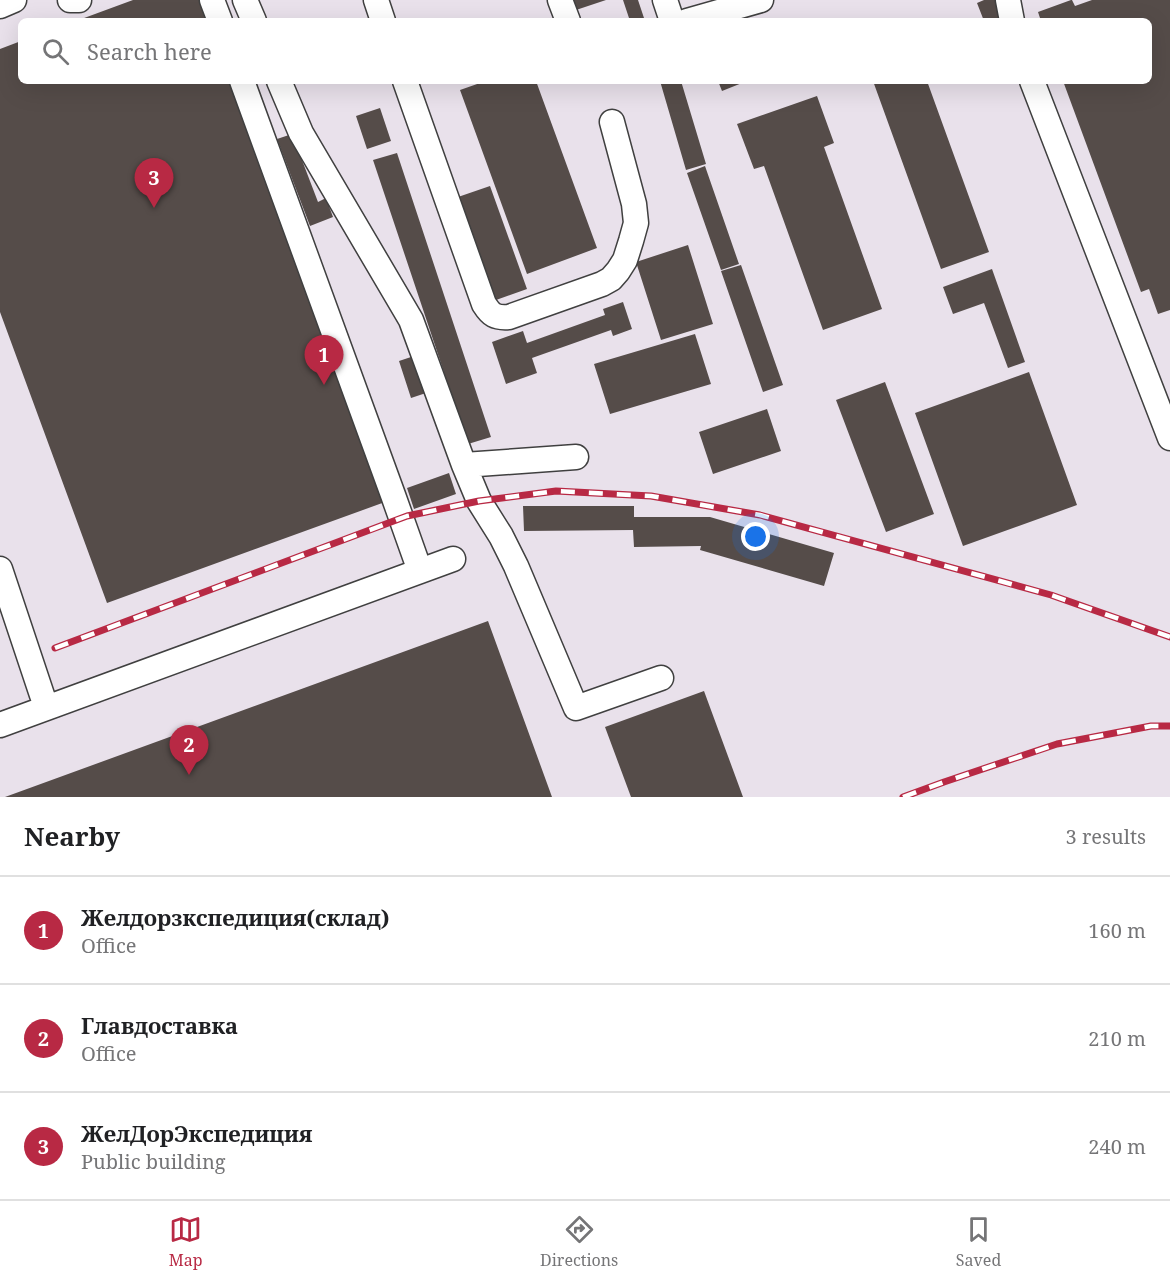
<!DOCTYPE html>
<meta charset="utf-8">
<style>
:root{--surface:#fff;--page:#f2f2f2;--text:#202124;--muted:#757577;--line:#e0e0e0;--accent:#b82944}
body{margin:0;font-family:"Noto Serif",serif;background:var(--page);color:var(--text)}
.you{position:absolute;left:756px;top:537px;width:21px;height:21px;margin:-15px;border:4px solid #fff;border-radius:50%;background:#1a73e8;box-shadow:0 0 0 9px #1a73e833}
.badge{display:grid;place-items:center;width:39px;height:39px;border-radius:50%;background:var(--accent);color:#fff;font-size:20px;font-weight:700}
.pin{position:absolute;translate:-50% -50px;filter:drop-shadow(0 2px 3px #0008)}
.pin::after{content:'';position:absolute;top:32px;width:21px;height:18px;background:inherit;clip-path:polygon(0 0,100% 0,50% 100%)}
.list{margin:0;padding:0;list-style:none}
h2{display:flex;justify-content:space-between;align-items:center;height:78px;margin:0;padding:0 24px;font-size:26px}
h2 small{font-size:20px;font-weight:400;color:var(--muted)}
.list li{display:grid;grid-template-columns:39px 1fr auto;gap:18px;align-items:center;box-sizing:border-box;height:108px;padding:0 24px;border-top:2px solid var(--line)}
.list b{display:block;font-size:22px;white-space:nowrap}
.list p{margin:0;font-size:20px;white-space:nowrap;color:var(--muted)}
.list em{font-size:20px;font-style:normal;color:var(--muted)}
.icon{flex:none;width:33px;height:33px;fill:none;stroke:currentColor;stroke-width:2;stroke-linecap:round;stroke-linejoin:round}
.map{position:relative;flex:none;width:1170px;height:797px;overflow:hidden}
.search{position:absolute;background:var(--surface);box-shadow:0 6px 24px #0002;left:18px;right:18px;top:18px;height:66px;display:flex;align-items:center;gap:15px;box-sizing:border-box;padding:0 21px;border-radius:9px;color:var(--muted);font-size:22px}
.sheet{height:402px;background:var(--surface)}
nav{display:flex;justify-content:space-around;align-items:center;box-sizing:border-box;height:84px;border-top:2px solid var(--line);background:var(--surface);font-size:16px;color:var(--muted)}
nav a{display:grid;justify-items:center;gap:3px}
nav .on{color:var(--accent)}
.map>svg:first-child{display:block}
.industrial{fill:#e9e1eb;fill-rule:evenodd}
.building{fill:#554c49}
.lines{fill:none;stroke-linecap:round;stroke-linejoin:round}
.minor-casing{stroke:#404040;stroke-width:27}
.minor{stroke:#fff;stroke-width:24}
.rail-casing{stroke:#b82944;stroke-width:7}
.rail{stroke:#fff;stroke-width:4.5;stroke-dasharray:14;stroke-linecap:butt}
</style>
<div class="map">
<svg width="1170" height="797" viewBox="0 0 1170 797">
<rect width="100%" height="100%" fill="#fef8ed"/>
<path class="industrial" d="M0 0H1170V797H0ZM21 21H1149V81H21Z"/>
<path class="building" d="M133 0H201L208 21H76Z
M570 0H606L573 11Z
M623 0H638L645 21H630Z
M984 0H997L1005 21H984L977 3Z
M1071 0H1072L1075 6 1092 0H1170V310L1158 314 1149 289 1141 292 1063 81H1149V21H1041L1038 12Z
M21 41V81H230L385 502 107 603 0 312V49Z
M479 81H536L597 248 527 274 460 90 480 83Z
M660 81H681L706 164 686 170Z
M718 81H747L722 91Z
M873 81H927L989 252 941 269Z
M817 96 834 143 824 147 882 309 823 330 764 166 754 169 737 124Z
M380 108 391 141 367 149 356 116Z
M292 134 318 202 326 198 333 217 310 226 277 139Z
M397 153 491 437 468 444 373 160Z
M705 166 739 264 721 270 687 173Z
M490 186 527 289 496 300 458 197Z
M688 245 713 324 661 340 636 262Z
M741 265 783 385 763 392 721 271Z
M992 269 1025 362 1008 368 984 303 953 314 943 287Z
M623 302 632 329 613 336 611 330 532 358 537 373 506 384 492 342 523 331 527 343 605 315 603 309Z
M695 334 711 384 610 414 594 364Z
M417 355 429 392 411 398 399 361Z
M1029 372 1077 505 963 546 915 413Z
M885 382 934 514 886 532 836 400Z
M767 409 781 451 713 474 699 432Z
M449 473 456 494 414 509 407 488Z
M523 506H634V517H710L834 553 824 586 700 550 701 546 634 547 633 530 524 531Z
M488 621 552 797H5Z
M704 691 743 797H631L605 727Z"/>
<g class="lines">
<defs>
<path id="minor" d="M70 0H79
M212 0 220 21
M245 0 254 21
M376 0 383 21
M560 0 568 21
M665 0 672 21
M1008 0 1012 21
M0 6 14 0
M687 21 761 0
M242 81 393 495 420 571
M279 81 301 133 411 320 464 465 576 457
M405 81 484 304C491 315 495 318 509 317L602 284 611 279 618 271 625 260 631 241 636 223 634 204 612 122
M1032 81 1170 438
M464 465 479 501 501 536 516 566 576 708 661 678
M0 569 46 707
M0 725 453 559"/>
</defs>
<use href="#minor" class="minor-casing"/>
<use href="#minor" class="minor"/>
<defs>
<path id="rail" d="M55 648 407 516 479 501 556 491 651 496 760 515 1051 595 1170 637
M903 797 944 782 1057 744 1151 726H1170"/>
</defs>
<use href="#rail" class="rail-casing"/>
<use href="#rail" class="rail"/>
</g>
</svg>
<div class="you"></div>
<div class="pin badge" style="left:324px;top:385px">1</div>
<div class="pin badge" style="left:189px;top:775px">2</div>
<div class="pin badge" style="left:154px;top:208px">3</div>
<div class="search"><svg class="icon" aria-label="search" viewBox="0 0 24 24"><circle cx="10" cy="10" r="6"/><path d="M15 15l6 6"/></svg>Search here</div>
</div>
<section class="sheet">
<h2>Nearby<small>3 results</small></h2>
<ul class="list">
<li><span class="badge">1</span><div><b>Желдорзкспедиция(склад)</b><p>Office</p></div><em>160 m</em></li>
<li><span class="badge">2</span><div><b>Главдоставка</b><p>Office</p></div><em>210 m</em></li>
<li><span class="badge">3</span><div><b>ЖелДорЭкспедиция</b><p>Public building</p></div><em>240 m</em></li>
</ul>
</section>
<nav>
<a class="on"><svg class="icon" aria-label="map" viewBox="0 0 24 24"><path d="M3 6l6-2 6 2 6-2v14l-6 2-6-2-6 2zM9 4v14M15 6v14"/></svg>Map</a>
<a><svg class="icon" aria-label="directions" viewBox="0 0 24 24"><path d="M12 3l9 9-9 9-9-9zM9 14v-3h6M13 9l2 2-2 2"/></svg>Directions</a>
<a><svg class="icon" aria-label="saved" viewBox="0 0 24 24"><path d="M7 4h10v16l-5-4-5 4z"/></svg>Saved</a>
</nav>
